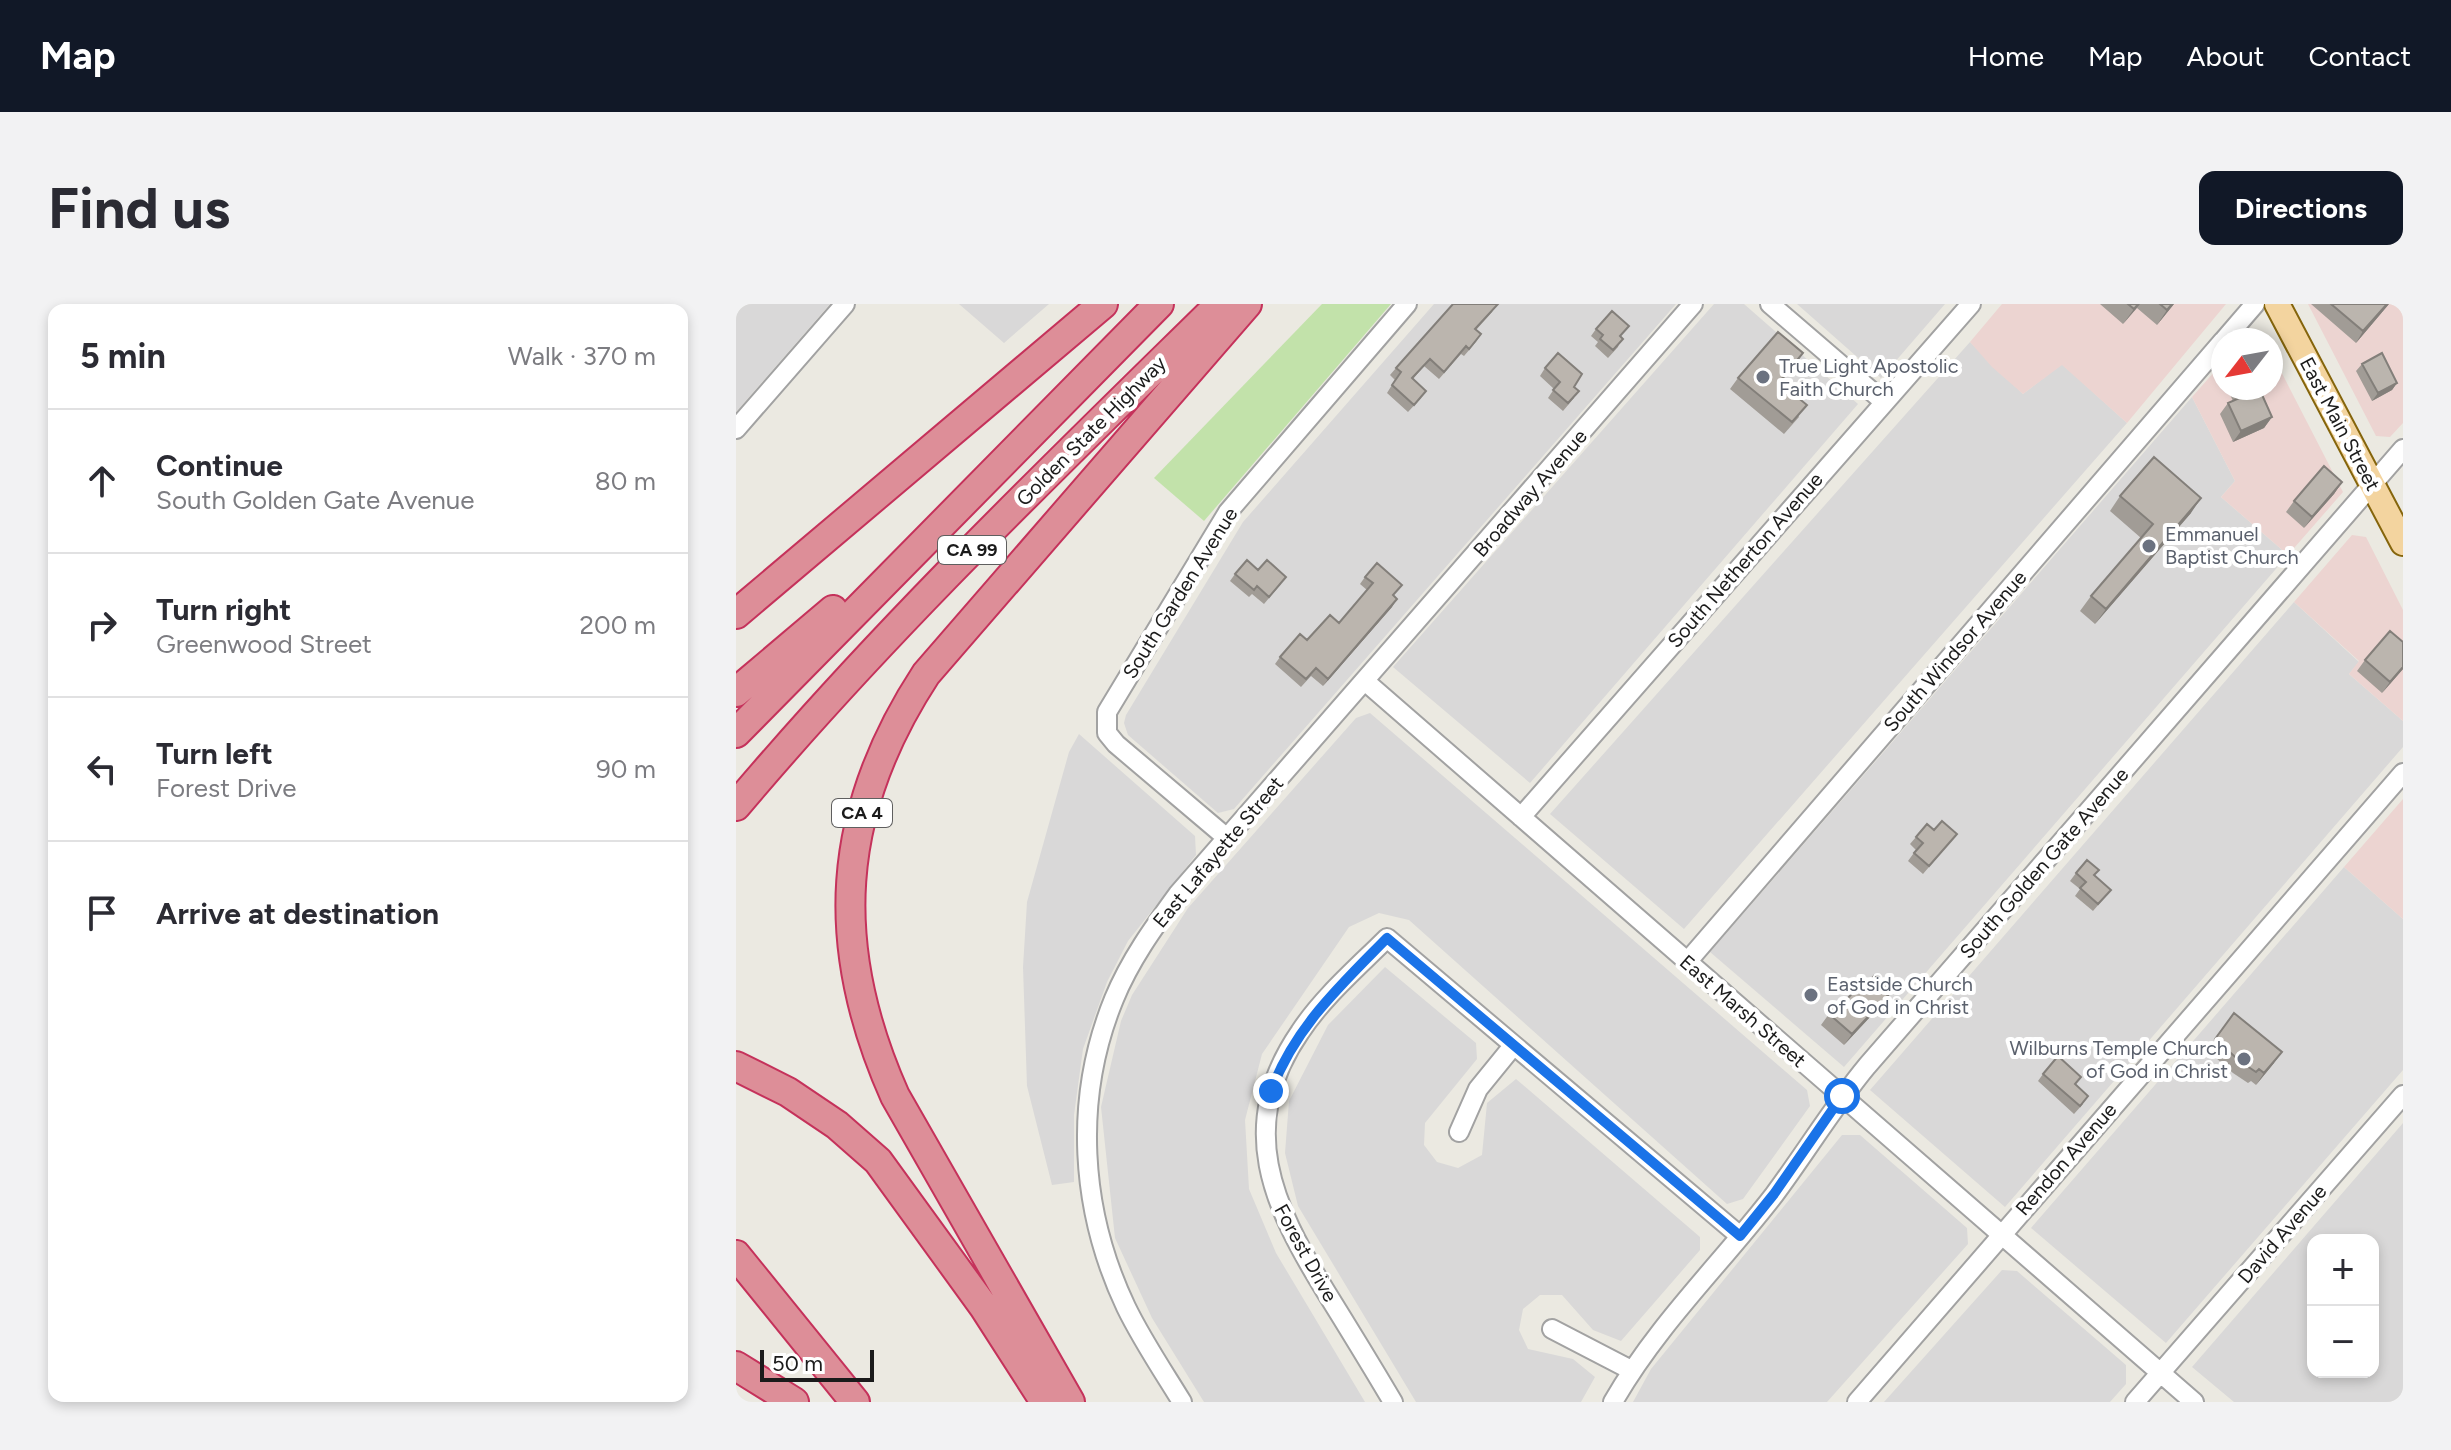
<!DOCTYPE html>
<meta charset="utf-8">
<style>
:root{--surface:#fff;--page:#f2f2f3;--text:#2b2b33;--muted:#7c7c81;--line:#e1e1e2;--accent:#111827}
body{margin:0;font-family:Figtree,sans-serif;background:var(--page);color:var(--text)}
.controls{position:absolute;right:24px;bottom:24px;display:grid;overflow:hidden;border-radius:16px;box-shadow:0 4px 12px #0003}
.controls button{width:72px;height:72px;display:grid;place-items:center;padding:0;border:0;border-bottom:2px solid var(--line);background:var(--surface);color:var(--text);font:40px sans-serif}
.compass{position:absolute;left:1475px;top:24px;width:72px;height:72px;border-radius:50%;background:var(--surface);box-shadow:0 4px 12px #0003;rotate:239deg}
.scale{position:absolute;left:24px;bottom:20px;width:114px;box-sizing:border-box;padding-left:8px;border:4px solid #1b1b1b;border-top:0;font-size:22px;line-height:28px;white-space:nowrap;color:#1b1b1b;-webkit-text-stroke:6px #fff;paint-order:stroke}
.stop{position:absolute;width:24px;height:24px;margin:-18px;border:6px solid #1a73e8;border-radius:50%;background:#fff}
.stop.end{background:#1a73e8;border-color:#fff;box-shadow:0 2px 8px #0008}
.list{margin:0;padding:0;list-style:none}
h2{display:flex;justify-content:space-between;align-items:center;height:104px;margin:0;padding:0 32px;font-size:34px}
h2 small{font-size:26px;font-weight:400;color:var(--muted)}
.list li{display:grid;grid-template-columns:52px 1fr auto;gap:24px;align-items:center;box-sizing:border-box;height:144px;padding:0 32px;border-top:2px solid var(--line)}
.list b{display:block;font-size:30px;white-space:nowrap}
.list p{margin:0;font-size:26px;white-space:nowrap;color:var(--muted)}
.list em{font-size:26px;font-style:normal;color:var(--muted)}
.icon{flex:none;width:44px;height:44px;fill:none;stroke:currentColor;stroke-width:2;stroke-linecap:round;stroke-linejoin:round}
.map{position:relative;flex:none;width:1667px;height:1098px;overflow:hidden;border-radius:16px}
header{display:flex;align-items:center;gap:48px;box-sizing:border-box;height:112px;padding:0 40px;background:var(--accent);color:#fff}
header strong{font-size:38px}
nav{display:flex;gap:44px;margin-inline-start:auto;font-size:28px}
.intro{display:flex;align-items:center;justify-content:space-between;box-sizing:border-box;height:192px;padding:0 48px}
h1{margin:0;font-size:56px}
.button{padding:20px 36px;border-radius:16px;background:var(--accent);color:#fff;font-size:28px;font-weight:700}
main{display:flex;gap:48px;padding:0 48px}
aside{flex:1;background:var(--surface);border-radius:16px;box-shadow:0 4px 12px #0003}
.map>svg:first-child{display:block}
.residential{fill:#d9d8d8;fill-rule:evenodd}
.commercial{fill:#ecd4d1}
.grass{fill:#c2e2aa}
.lines{fill:none;stroke-linecap:round;stroke-linejoin:round}
.minor-casing{stroke:#a2a2a2;stroke-width:22}
.major-casing{stroke:#85650c;stroke-width:28}
.highway-casing{stroke:#c5325b;stroke-width:32}
.minor{stroke:#fff;stroke-width:18}
.major{stroke:#f3d49f;stroke-width:24}
.highway{stroke:#dd8e98;stroke-width:28}
.wall{fill:#a19c96}
.shaded-wall{fill:#837f7a}
.building{fill:#bbb5ae;stroke:#837f7a;stroke-width:2}
.route{stroke:#1a73e8;stroke-width:10}
.worship-dot{fill:#6b7280;stroke:#fff;stroke-width:3}
.labels{text-anchor:middle;stroke-width:8;stroke-linejoin:round;paint-order:stroke}
.shield{fill:#fff;stroke:#5f5f5f;stroke-width:2}
.shield-label{font-size:18px;font-weight:bold;fill:#1b1b1b}
.worship-label{font-size:20px;fill:#5b616d;stroke:#fff;text-anchor:start}
.street-label{font-size:20px;fill:#1b1b1b;stroke:#fff}
</style>
<header>
<strong>Map</strong>
<nav><a>Home</a><a>Map</a><a>About</a><a>Contact</a></nav>
</header>
<div class="intro"><h1>Find us</h1><a class="button">Directions</a></div>
<main>
<aside>
<h2>5 min<small>Walk · 370 m</small></h2>
<ul class="list">
<li><svg class="icon" aria-label="ahead" viewBox="0 0 24 24"><path d="M12 20V5M6 11l6-6 6 6"/></svg><div><b>Continue</b><p>South Golden Gate Avenue</p></div><em>80 m</em></li>
<li><svg class="icon" aria-label="right" viewBox="0 0 24 24"><path d="M7 20v-9h11M14 6l5 5-5 5"/></svg><div><b>Turn right</b><p>Greenwood Street</p></div><em>200 m</em></li>
<li><svg class="icon" aria-label="left" viewBox="0 0 24 24"><path d="M17 20v-9H6M10 6l-5 5 5 5"/></svg><div><b>Turn left</b><p>Forest Drive</p></div><em>90 m</em></li>
<li><svg class="icon" aria-label="arrive" viewBox="0 0 24 24"><path d="M6 21V4h12l-3 4 3 4H6"/></svg><div><b>Arrive at destination</b></div></li>
</ul>
</aside>
<div class="map">
<svg width="1667" height="1098" viewBox="0 0 1667 1098">
<rect width="100%" height="100%" fill="#ebe9e1"/>
<path class="residential" d="M0 0H94L0 108Z
M223 0H313L268 39Z
M698 0H940L498 505 482 509 392 431 388 419 390 411 507 218Z
M978 0H1008L1122 100 794 479 657 363Z
M1061 0H1209L1145 74Z
M1234 38 1287 90 1326 60 1391 119 948 625 814 510Z
M1456 93 1499 177 1485 193 1552 251 1108 763 974 648Z
M1558 298 1623 358 1613 370 1667 417V443L1269 903 1134 786Z
M634 409 1071 786 1074 802 1007 895 991 900 673 616 643 609 613 623 526 750 509 816 513 885 540 949 629 1098H468L416 1014 379 934 365 803 385 717 396 691 452 604 620 414Z
M343 430 459 532 460 551 392 637 371 678 347 745 338 811V878L316 881 291 782 287 663 291 598 333 448Z
M1608 563 1667 615V766L1430 1039 1295 924Z
M649 663 740 739 741 755 689 819 688 841 701 858 722 864 746 851 751 799 780 775 964 933V946L885 1037 857 1026 826 991H804L787 1005 783 1026 792 1045 837 1055 859 1073 845 1098H680L562 902 549 849 553 797 592 721Z
M1667 819V1089L1659 1098H1498L1456 1063ZM1577 936H1637V1068H1577Z
M1106 831H1124L1231 924 1232 940 1091 1098H897L915 1065Z
M1266 966 1281 967 1390 1061V1080L1374 1098H1148Z"/>
<path class="commercial" d="M1266 0H1490L1391 119 1326 61 1287 90 1256 63 1234 38Z
M1572 0H1667V119L1654 133 1640 132Z
M1535 48 1607 188 1552 251 1485 193 1499 177 1456 93 1487 58V84H1535Z
M1616 231 1630 233 1667 306V417L1613 370 1623 357 1558 298Z
M1667 495V615L1608 563Z"/>
<path class="grass" d="M586 0H655L468 217 418 174Z"/>
<g class="lines">
<defs>
<path id="minor" d="M1034 0 1147 97
M1488 36 1519 0
M0 125 109 0
M630 378 1458 1098
M785 513 1235 0
M491 534 380 440 371 429V408L492 208 671 0
M951 658 1487 37
M723 828 742 785 777 742
M816 1025 895 1066
M446 1098C427 1067 406 1036 390 1003 344 906 337 795 378 695 394 656 418 623 442 590L957 0
M657 1098C635 1061 613 1025 590 988 537 902 499 822 564 728 587 693 621 664 651 634L1004 932
M877 1098C921 1021 984 961 1038 891 1070 848 1097 803 1131 762L1667 145
M1121 1098 1667 469
M1399 1098 1667 791"/>
<path id="major" d="M1541 0 1667 239"/>
<path id="highway" d="M0 310 367 0
M0 388 97 306
M0 429 423 0
M0 502C150 324 318 163 484 0
M0 762 52 788 101 821 142 857 248 1003 309 1098
M0 951 119 1098
M0 1062 58 1098
M334 1098 159 792C92 642 99 509 190 370L511 0"/>
</defs>
<use href="#minor" class="minor-casing"/>
<use href="#major" class="major-casing"/>
<use href="#highway" class="highway-casing"/>
<use href="#minor" class="minor"/>
<use href="#major" class="major"/>
<use href="#highway" class="highway"/>
</g>
<path class="wall" d="M1364 0H1438L1421 21 1401 4 1387 20Z
M1575 0H1653L1620 39Z
M757 7 740 26 745 30 740 38 728 52 725 50 703 75 688 62 677 75 685 94 672 108 651 89 659 76 654 71 660 64Z
M860 25 885 33 882 43 872 54 859 42 862 38 855 32Z
M1067 49 1044 79 1063 113 1048 130 994 85 1002 74Z
M1626 60 1661 79 1656 86 1636 97 1620 67Z
M809 64 838 83V94L827 107 812 94 818 85 804 72Z
M1491 84H1523L1536 113 1528 124 1497 138 1484 110 1492 99 1497 97Z
M1606 178 1598 190 1568 224 1550 208 1558 197Z
M1384 192 1455 209 1359 320 1344 307 1355 292 1405 234 1374 207Z
M522 266 545 280 528 300 516 290 513 293 494 277 499 270Z
M629 273 658 292 656 303 587 382 575 372 565 383 539 360 544 353 603 319 631 286 624 280Z
M1629 356 1667 365 1646 389 1621 367Z
M1198 526 1221 530 1187 570 1172 557 1180 546 1174 540 1180 533Z
M1340 569 1359 572 1369 593 1357 607 1339 592 1344 585 1334 577Z
M1155 688 1147 699 1108 741 1085 721 1093 710 1104 703 1123 689Z
M1479 735 1538 759 1520 781 1515 777 1512 779 1497 769 1471 746Z
M1307 770 1340 781 1347 800 1338 810 1302 777Z"/>
<path class="shaded-wall" d="M1402 0H1404L1387 20 1398 5Z
M1436 0H1438L1421 21 1431 6Z
M1651 0H1653L1620 39 1627 27Z
M1067 49 1060 60 1035 89 1043 78Z
M1661 79 1656 86 1636 97 1642 89Z
M1536 113 1528 124 1497 138 1505 127Z
M1606 178 1598 190 1568 224 1576 213Z
M1465 194 1455 209 1359 320 1370 305Z
M661 295 656 303 587 382 592 375Z
M1667 363V365L1646 389 1654 378Z
M1155 688 1147 699 1108 741 1116 730Z
M1546 748 1538 759 1520 781 1528 769Z"/>
<path class="building" d="M717 0H762L739 25 745 30 733 45 730 42 708 68 694 55 676 74 690 87 678 101 656 81 665 68 660 64Z
M1392 0H1402L1398 5Z
M1424 0H1436L1431 6Z
M1595 0H1651L1627 27Z
M876 7 893 22 884 32 887 35 877 46 864 35 867 31 860 25Z
M1042 28 1067 49 1043 78 1071 101 1056 118 1002 74Z
M822 49 846 70 838 83 843 87 832 99 817 86 824 78 809 64Z
M1646 49 1661 79 1642 89 1626 60Z
M1504 84H1523L1536 113 1505 127 1492 99 1508 92Z
M1418 153 1465 194 1370 305 1355 292 1417 220 1384 192Z
M1588 162 1606 178 1576 213 1558 197Z
M511 256 522 266 531 256 550 273 533 293 521 282 518 286 499 270Z
M641 259 666 281 657 291 661 295 592 375 580 364 570 375 544 353 564 330 571 336 594 311 603 319 637 279 629 273Z
M1654 327 1667 338V363L1654 378 1629 356Z
M1206 517 1221 530 1193 562 1178 549 1187 539 1180 533 1191 520 1198 526Z
M1351 556 1363 566 1358 571 1375 586 1362 600 1344 584 1350 578 1340 569Z
M1138 672 1155 688 1116 730 1093 710 1101 700 1104 703 1119 686 1123 689Z
M1498 709 1546 748 1528 769 1523 765 1520 768 1505 758 1479 735Z
M1322 752 1345 773 1339 780 1352 792 1344 802 1307 770Z"/>
<g class="lines">
<path class="route" d="M535 787C559 723 604 682 651 634L1004 932 1038 890 1106 792"/>
</g>
<g class="worship-dot">
<circle cx="1027" cy="73" r="8"/>
<circle cx="1413" cy="242" r="8"/>
<circle cx="1075" cy="691" r="8"/>
<circle cx="1508" cy="755" r="8"/>
</g>
<g class="labels">
<g class="shield">
<rect x="202" y="232" width="68" height="28" rx="6"/>
<rect x="96" y="495" width="60" height="28" rx="6"/>
</g>
<g class="shield-label">
<text x="236" y="252">CA 99</text>
<text x="126" y="515">CA 4</text>
</g>
<g class="worship-label">
<text x="1043" y="69">True Light Apostolic<tspan x="1043" dy="23">Faith Church</tspan></text>
<text x="1429" y="237">Emmanuel<tspan x="1429" dy="23">Baptist Church</tspan></text>
<text x="1091" y="687">Eastside Church<tspan x="1091" dy="23">of God in Christ</tspan></text>
<text x="1492" y="751" text-anchor="end">Wilburns Temple Church<tspan x="1492" dy="23">of God in Christ</tspan></text>
</g>
<g class="street-label">
<text transform="translate(1604 120) rotate(62)" y="7">East Main Street</text>
<text transform="translate(355 127) rotate(-45)" y="7">Golden State Highway</text>
<text transform="translate(794 189) rotate(-49)" y="7">Broadway Avenue</text>
<text transform="translate(1009 256) rotate(-49)" y="7">South Netherton Avenue</text>
<text transform="translate(444 289) rotate(-58)" y="7">South Garden Avenue</text>
<text transform="translate(1219 347) rotate(-49)" y="7">South Windsor Avenue</text>
<text transform="translate(482 548) rotate(-50)" y="7">East Lafayette Street</text>
<text transform="translate(1308 559) rotate(-49)" y="7">South Golden Gate Avenue</text>
<text transform="translate(1007 707) rotate(41)" y="7">East Marsh Street</text>
<text transform="translate(1330 855) rotate(-49)" y="7">Rendon Avenue</text>
<text transform="translate(1546 930) rotate(-49)" y="7">David Avenue</text>
<text transform="translate(570 949) rotate(61)" y="7">Forest Drive</text>
</g>
</g>
</svg>
<div class="controls">
<button>+</button>
<button>−</button>
</div>
<svg class="compass" viewBox="-18 -18 36 36"><path d="M0-13l5 13h-10z" fill="#e53935"/><path d="M0 13l5-13h-10z" fill="#7c7c81"/></svg>
<div class="scale">50 m</div>
<div class="stop" style="left:1106px;top:792px"></div>
<div class="stop end" style="left:535px;top:787px"></div>
</div>
</main>
